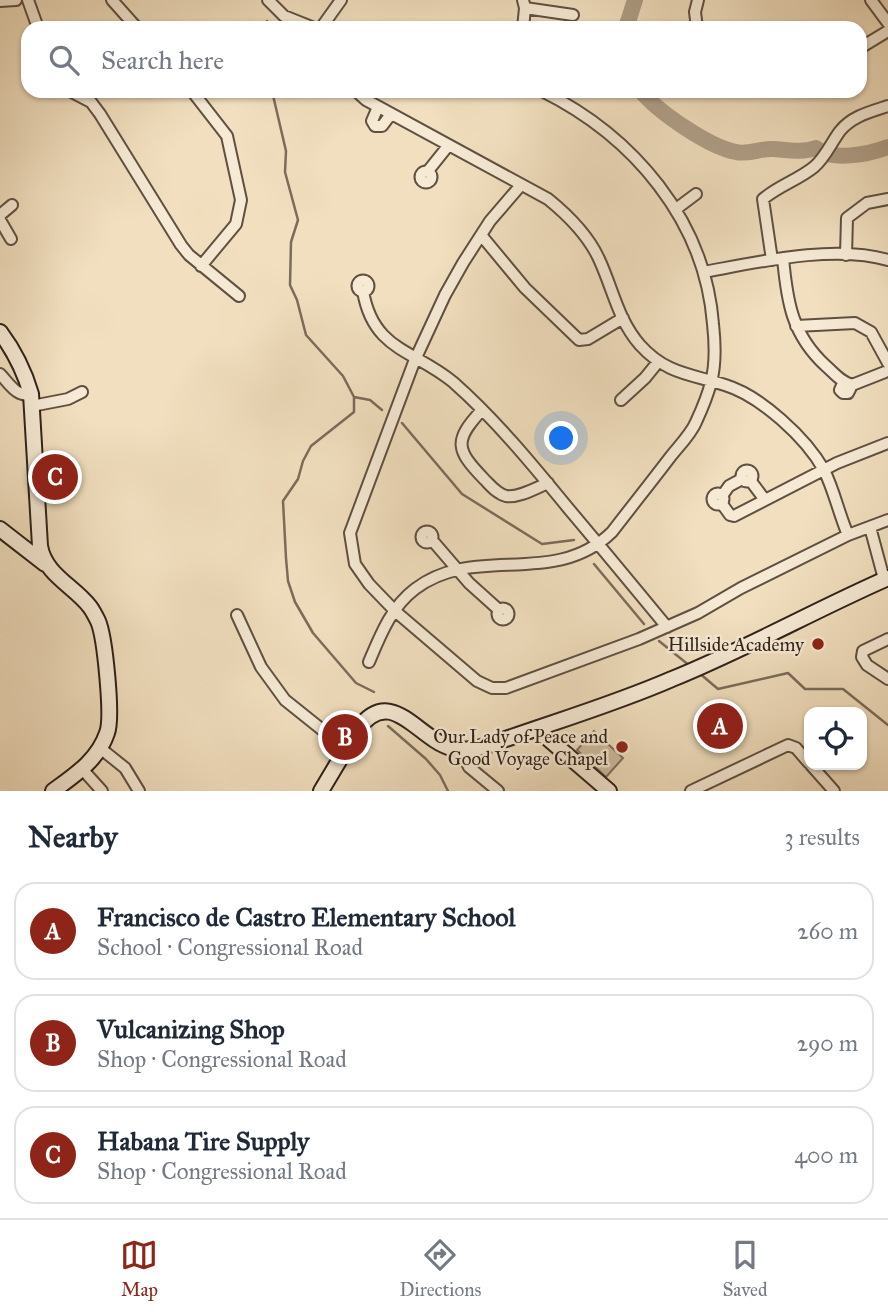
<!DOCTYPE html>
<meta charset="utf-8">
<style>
:root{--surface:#fff;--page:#f2f2f3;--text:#1f2937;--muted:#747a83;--line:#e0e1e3;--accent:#8f2418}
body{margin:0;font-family:"IM FELL Great Primer",serif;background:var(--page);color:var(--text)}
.controls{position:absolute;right:21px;bottom:21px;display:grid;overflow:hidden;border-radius:14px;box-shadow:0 2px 5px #0004}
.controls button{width:63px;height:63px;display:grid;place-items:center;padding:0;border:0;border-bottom:2px solid var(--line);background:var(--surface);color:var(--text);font:35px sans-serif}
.you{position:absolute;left:562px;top:439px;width:24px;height:24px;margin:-18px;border:5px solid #fff;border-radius:50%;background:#1a73e8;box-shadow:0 0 0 10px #1a73e833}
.badge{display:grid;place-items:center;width:46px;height:46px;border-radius:50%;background:var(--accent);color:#fff;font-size:23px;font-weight:700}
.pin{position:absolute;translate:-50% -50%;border:4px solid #fff;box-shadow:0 2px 7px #0006}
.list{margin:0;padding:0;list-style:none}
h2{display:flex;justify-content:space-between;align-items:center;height:91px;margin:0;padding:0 28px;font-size:30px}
h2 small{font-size:23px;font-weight:400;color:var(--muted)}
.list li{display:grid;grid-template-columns:46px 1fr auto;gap:21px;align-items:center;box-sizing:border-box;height:98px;margin:0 14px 14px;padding:0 14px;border:2px solid var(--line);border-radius:21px}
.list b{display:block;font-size:26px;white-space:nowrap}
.list p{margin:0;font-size:23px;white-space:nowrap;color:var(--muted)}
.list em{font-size:23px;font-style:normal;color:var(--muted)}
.icon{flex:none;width:38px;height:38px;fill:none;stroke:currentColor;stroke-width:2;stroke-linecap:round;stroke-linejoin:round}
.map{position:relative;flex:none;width:888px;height:791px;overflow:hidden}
.search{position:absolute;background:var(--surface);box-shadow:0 2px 5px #0004;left:21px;right:21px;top:21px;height:77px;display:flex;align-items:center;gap:18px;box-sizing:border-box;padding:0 24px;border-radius:21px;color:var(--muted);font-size:26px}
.sheet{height:427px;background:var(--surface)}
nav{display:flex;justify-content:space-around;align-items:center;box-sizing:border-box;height:98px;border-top:2px solid var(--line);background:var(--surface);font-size:19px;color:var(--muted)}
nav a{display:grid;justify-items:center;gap:4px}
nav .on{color:var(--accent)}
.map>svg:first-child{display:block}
.green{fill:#d0bfa3;stroke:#7f705e;stroke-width:2}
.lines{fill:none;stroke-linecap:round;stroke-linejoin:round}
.stream{stroke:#7b6c5b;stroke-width:2.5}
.river{stroke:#af9e87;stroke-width:16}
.street-casing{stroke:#5f5042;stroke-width:14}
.secondary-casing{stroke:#2e2119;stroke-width:18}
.street{stroke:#f6ead5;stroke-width:10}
.secondary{stroke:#f6ead5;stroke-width:14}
.poi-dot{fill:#8f2418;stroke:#f6ead5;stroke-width:2.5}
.labels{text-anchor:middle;stroke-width:5;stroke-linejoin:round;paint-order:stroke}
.poi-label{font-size:19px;fill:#2e2119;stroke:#f6ead5;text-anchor:end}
</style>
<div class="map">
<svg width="888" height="791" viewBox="0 0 888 791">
<rect width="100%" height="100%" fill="#f1dfbf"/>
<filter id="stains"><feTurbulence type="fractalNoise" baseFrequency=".00286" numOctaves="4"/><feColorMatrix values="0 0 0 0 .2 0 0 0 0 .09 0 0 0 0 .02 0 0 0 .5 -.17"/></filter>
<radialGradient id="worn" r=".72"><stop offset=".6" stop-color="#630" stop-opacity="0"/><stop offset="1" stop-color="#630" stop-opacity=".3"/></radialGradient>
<path class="green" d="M594 731 623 758 606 777 577 750Z"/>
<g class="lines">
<path class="stream" d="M265 28 267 21
M272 91 286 151 285 172 298 220 291 242 290 285 297 300 306 335 343 376 354 397V412L311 446 303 461 298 479 283 501 286 558 288 581 295 602 313 633 356 683 374 692
M354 397 370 400 382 410
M402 423 462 494 542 544 574 540
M594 564 644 624
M659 641 690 666
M698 672 718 689 788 673 805 689H843L888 725
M388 726 426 759 440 775 448 791"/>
<path class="river" d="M626 28 635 0
M641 91C658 112 709 147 736 152 748 155 761 148 773 149 788 150 802 153 816 148 831 162 870 154 888 147"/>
<defs>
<path id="street" d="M28 0 38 28
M112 0 137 28
M268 0 284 16 314 28
M523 0 525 8 523 28
M871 0 888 23
M0 1 16 0
M525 8 573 15
M321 28 341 0
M697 28 695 12 698 0
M860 48 888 31
M70 91 91 102 100 114 181 245 189 255 239 296
M192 91 227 136 241 200 236 224 201 266
M356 91 366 100 548 199C569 216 588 235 599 259 613 289 618 320 640 345 666 374 691 374 725 385 761 396 806 438 824 470 834 490 839 514 848 535
M378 107 372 121 375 126H382L391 114
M428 171 448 146
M420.5 177a5.5 5.5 0 1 1 11 0a5.5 5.5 0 1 1-11 0Z
M521 185 490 221 463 263 445 295 414 362 350 533 355 564 369 584 395 611 477 681 492 688H506L639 639 698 613 741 588 848 535 888 520
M676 209 696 194
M0 215 12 205
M0 220 11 239
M481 235 525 288 579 340 588 339 623 318
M846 255 847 218 867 203 888 199
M783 258C787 302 792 335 826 366 835 374 841 382 852 385L848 393H843L840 390 843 383
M772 260 763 199C780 185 798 180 814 167 825 158 831 143 840 131 852 116 870 112 888 106
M704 272C758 262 835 244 888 260
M357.5 286a5.5 5.5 0 1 1 11 0a5.5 5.5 0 1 1-11 0Z
M363 291C373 351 415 350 453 382 495 419 532 464 568 508 601 547 634 587 667 627
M796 326 855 323 871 332 888 363
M0 374C9 383 17 398 31 394
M852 385 885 372
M621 400 645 378 658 362
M32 406 68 399 82 392
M482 410C453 441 456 450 484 479 490 485 497 494 506 496 519 498 536 488 548 483
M741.5 476a5.5 5.5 0 1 1 11 0a5.5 5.5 0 1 1-11 0Z
M750 480 765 500
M712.5 499a5.5 5.5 0 1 1 11 0a5.5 5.5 0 1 1-11 0Z
M722 496 729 486 742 479
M722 504 730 515 734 516 837 463 888 443
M870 527 884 579
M421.5 537a5.5 5.5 0 1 1 11 0a5.5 5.5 0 1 1-11 0Z
M432 540 469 583 499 610
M497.5 614a5.5 5.5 0 1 1 11 0a5.5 5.5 0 1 1-11 0Z
M237 615 261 667 285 700 345 748
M888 639 863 651 862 657 867 665 888 679
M369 662C380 636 391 607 415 589 475 543 554 589 612 532 632 506 652 481 671 456 679 446 691 434 696 422 702 409 708 395 711 382 716 364 715 342 713 324 705 220 633 136 542 91
M100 748 125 768 139 791
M461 750 469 767 498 791
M811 765 834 791
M83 770 102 791
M691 791 788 745 796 748 809 763"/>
<path id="secondary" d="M0 332C15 352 24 370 31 394L40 546C45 575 74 586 90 607 93 611 96 617 98 621 105 637 113 718 107 733 98 760 75 775 53 791
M0 529 45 564
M538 730 609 791
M321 791 358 729C391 684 417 738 451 748 468 753 487 746 503 740 560 720 617 703 672 679 746 649 815 610 888 578"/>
</defs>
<use href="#street" class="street-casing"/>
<use href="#secondary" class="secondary-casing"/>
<use href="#street" class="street"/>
<use href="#secondary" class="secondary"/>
</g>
<g class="poi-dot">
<circle cx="818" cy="644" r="7"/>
<circle cx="622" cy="747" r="7"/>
</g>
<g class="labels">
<g class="poi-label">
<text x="804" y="651">Hillside Academy</text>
<text x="608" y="743">Our Lady of Peace and<tspan x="608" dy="22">Good Voyage Chapel</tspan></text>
</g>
</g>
<rect width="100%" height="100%" filter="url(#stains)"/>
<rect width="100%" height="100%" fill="url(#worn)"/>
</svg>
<div class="controls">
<button><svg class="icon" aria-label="locate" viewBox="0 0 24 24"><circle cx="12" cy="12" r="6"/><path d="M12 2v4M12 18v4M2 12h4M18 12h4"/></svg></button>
</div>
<div class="you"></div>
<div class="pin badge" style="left:720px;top:726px">A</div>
<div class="pin badge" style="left:345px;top:737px">B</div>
<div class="pin badge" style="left:55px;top:477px">C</div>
<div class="search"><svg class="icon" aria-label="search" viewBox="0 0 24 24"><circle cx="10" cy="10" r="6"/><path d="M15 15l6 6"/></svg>Search here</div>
</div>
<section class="sheet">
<h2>Nearby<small>3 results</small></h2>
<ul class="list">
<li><span class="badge">A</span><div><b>Francisco de Castro Elementary School</b><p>School · Congressional Road</p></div><em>260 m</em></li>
<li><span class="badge">B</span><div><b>Vulcanizing Shop</b><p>Shop · Congressional Road</p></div><em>290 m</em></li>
<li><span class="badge">C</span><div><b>Habana Tire Supply</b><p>Shop · Congressional Road</p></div><em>400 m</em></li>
</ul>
</section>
<nav>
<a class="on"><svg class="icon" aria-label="map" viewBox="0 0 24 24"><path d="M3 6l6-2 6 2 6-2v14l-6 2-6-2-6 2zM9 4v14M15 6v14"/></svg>Map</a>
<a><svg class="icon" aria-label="directions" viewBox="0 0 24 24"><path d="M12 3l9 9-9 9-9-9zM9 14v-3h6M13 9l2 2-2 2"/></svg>Directions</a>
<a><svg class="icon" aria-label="saved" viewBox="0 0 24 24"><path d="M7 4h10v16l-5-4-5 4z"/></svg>Saved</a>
</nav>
